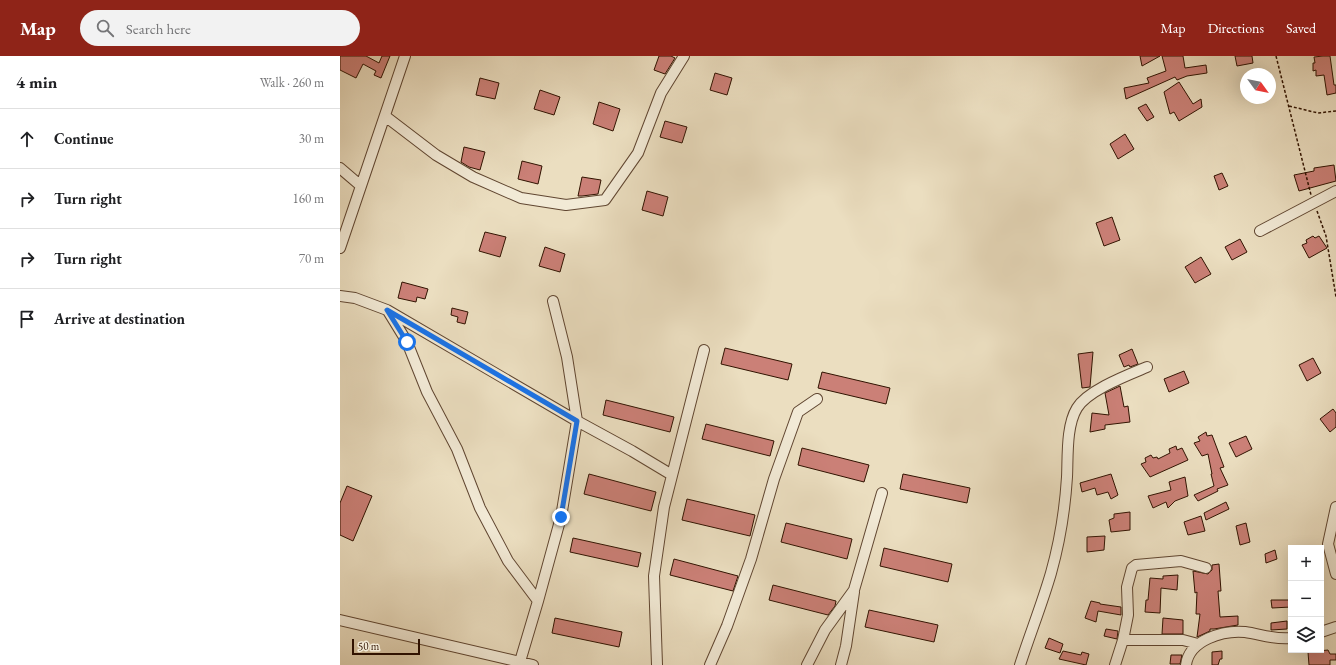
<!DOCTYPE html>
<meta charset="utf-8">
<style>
:root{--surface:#fff;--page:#f2f2f2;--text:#202124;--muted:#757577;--line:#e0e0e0;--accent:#8f2418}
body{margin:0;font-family:"EB Garamond",serif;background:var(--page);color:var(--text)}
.controls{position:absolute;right:12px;bottom:12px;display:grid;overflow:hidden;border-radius:0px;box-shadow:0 4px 16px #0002}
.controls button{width:36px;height:36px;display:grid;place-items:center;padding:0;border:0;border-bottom:1px solid var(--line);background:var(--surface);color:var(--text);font:20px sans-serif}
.compass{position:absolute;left:900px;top:12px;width:36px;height:36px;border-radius:50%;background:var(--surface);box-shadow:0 4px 16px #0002;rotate:123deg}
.scale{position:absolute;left:12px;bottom:10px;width:68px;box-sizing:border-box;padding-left:4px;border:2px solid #311301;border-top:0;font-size:11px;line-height:14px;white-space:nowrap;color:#311301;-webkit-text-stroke:3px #f2ead6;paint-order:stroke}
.stop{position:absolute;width:12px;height:12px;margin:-9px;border:3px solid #1a73e8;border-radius:50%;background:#fff}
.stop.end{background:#1a73e8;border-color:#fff;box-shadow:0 1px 4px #0008}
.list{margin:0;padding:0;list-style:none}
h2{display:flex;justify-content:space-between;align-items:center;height:52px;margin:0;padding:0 16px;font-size:17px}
h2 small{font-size:13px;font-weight:400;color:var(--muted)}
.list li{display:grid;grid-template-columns:26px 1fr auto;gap:12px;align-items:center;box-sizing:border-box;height:60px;padding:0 16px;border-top:1px solid var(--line)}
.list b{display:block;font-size:15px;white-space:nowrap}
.list em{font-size:13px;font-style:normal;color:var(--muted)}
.icon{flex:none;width:22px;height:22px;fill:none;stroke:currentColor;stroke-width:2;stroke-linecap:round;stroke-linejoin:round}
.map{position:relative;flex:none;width:996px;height:609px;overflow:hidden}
header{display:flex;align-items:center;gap:24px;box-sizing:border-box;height:56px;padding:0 20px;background:var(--accent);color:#fff}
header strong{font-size:19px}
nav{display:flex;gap:22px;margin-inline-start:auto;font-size:14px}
.search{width:280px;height:36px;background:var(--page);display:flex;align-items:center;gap:10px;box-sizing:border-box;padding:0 14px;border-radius:22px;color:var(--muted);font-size:15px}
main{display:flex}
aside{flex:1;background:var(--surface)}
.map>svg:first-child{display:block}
.building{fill:#cb8077;stroke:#311301}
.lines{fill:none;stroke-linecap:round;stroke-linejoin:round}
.street-casing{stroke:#604631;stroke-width:12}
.path{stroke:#311301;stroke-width:1.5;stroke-dasharray:3 2;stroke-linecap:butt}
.street{stroke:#f2ead6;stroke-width:10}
.route{stroke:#1a73e8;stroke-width:5}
</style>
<header>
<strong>Map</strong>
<div class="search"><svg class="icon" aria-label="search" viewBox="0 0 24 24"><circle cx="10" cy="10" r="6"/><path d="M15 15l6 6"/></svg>Search here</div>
<nav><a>Map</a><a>Directions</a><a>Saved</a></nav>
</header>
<main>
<aside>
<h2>4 min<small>Walk · 260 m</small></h2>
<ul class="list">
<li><svg class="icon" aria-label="ahead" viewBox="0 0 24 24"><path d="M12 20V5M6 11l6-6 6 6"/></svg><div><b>Continue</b></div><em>30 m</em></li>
<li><svg class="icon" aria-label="right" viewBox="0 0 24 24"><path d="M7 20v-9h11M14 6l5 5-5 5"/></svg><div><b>Turn right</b></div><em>160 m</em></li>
<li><svg class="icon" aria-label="right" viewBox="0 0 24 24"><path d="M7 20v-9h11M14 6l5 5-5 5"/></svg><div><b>Turn right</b></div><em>70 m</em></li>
<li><svg class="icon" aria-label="arrive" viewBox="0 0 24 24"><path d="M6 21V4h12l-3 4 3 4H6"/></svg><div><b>Arrive at destination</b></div></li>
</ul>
</aside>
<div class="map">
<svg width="996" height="609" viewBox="0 0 996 609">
<rect width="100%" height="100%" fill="#ebdec0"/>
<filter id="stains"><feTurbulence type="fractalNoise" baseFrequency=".005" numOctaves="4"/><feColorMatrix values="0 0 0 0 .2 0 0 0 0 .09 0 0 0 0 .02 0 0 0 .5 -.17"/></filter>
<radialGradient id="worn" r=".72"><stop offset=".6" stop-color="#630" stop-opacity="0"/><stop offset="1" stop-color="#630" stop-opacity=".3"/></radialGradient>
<path class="building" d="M0 0H26L39 7 42 0H50L41 22 34 19 36 15 23 8 16 22 0 14Z
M319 0H331L335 2 325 18 314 14Z
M800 0H820L802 10Z
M822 0H843L845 12 866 9 867 17 847 20 837 24 835 21 786 43 784 32 809 27 807 22 826 15Z
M895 0H912L913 7 897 10Z
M983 0H990L994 29H996V37L987 39 984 19 976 20V14L973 15V7H975L974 1Z
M375 17 392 22 387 39 370 34Z
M140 22 159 27 155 43 136 39Z
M839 26 853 48 861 43 862 51 839 65 834 56 830 58 824 36Z
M200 34 220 41 214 59 194 53Z
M259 46 280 53 273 75 253 68Z
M806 48 814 61 807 65 798 52Z
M325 65 347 71 342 87 320 81Z
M785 78 794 93 778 103 770 88Z
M124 91 145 96 140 114 129 111 121 106Z
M182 105 202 110 198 128 178 123Z
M994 109 996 125 959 135 954 119 974 115V112Z
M882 117 888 130 879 134 874 120Z
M242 121 261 124 258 138 242 140H238Z
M307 135 328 141 323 160 302 154Z
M772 161 780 184 764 190 756 167Z
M145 176 166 181 160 201 139 195Z
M973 180 975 182 979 180 987 192 969 202 962 189 967 187 966 184Z
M900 183 907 196 892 204 885 191Z
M205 191 225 198 220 216 199 210Z
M861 201 871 218 855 227 845 211Z
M62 226 88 233 85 243 77 241 76 246 58 242Z
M112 252 128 256 125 268 117 266 118 261 111 259Z
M385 292 452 308 448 324 381 308Z
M792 293 798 308 790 311 789 309 784 311 779 299Z
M753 296 750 331 742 332 738 298Z
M973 302 981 317 967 325 959 309Z
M844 315 849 327 829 336 824 323Z
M482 316 550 332 546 348 478 332Z
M780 330 784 351 788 350 790 366 765 369V373L750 376 752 357 769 359 765 337Z
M266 344 334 361 330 376 263 359Z
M993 353 996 357V371L990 376 980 363Z
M366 368 434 385 430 400 362 383Z
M866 376 867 380 872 379 884 411 880 412 888 429 877 433 878 435 858 445 854 439 874 430 871 418H872L868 398 862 400 854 387 860 385 858 381Z
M906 380 912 393 896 401 889 387Z
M836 390 837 394 842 392 848 404 810 421 801 408 806 406 805 402 811 399 813 402 817 401 818 403 830 397 829 393Z
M462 392 529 409 524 426 458 409Z
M249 418 316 436 311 455 244 438Z
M563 418 630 432 627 447 560 433Z
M771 418 778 439 771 443 768 436 757 439 755 432 742 436 740 427Z
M845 421 848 440 835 445 828 452 826 446 813 452 808 440 831 434 829 426Z
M7 430 32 440 13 485 0 479V447Z
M347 443 415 459 410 480 342 464Z
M886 446 889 453 866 464 864 457Z
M790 456V474L771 476 769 464 774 462V458Z
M861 460 865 475 848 479 844 466Z
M446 467 512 483 507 503 441 486Z
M906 467 910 486 900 489 896 470Z
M765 480 764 494 747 496V481Z
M233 482 301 497 298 511 230 496Z
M544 492 612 508 608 526 540 510Z
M935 494 937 503 926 507 925 498Z
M334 503 398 520 393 535 330 519Z
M879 508 881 535H878L880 561 898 560V569L874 573H870V575L857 581 860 558H856L857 536 855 537 853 515 868 518 872 514V509Z
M838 519 837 534 821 532 820 557 805 556 806 544H808L810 522 823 523V520Z
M433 529 496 545 495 550 488 559 429 544Z
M931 544H951V551L932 552Z
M751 545 760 547V548L781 551V559L758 555 756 566 745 562Z
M529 554 598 569 594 586 525 571Z
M215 562 282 576 279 591 212 577Z
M823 562 843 564V578H822Z
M947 565V573L931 574V567Z
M766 573 778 575 777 583 764 580Z
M709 582 723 588 720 597 705 592Z
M988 594 990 598H996V604H990V609H969L968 596Z
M723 595 741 599 742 596 749 598 746 609 719 603Z
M882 595V603H880L878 609H872V596Z
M831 599H842L840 608H830Z"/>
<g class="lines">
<defs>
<path id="street" d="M45 60 96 99 133 121 181 142 226 149 265 144 298 97 321 37 344 0
M0 112 21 130
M920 175 996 135
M0 192 65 0
M0 240 15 242 47 254 237 365 292 395 332 419
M48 255 67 286 87 336 117 393 140 452 168 505 198 545
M996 451 988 488 996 518
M0 564 193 609
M981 576 996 571
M783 584H843L858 588
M179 609 198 545 221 461 237 365 227 301 213 245
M317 609 314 520 324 451 364 294
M370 609 387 570 411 503 434 423 458 356 477 343
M467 609 485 574 514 534 542 437
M501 609 506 590 514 536
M680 609C690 578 702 548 711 517 720 485 725 453 727 421 728 401 726 370 737 352 748 334 788 319 807 311
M775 609 783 584 788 559 787 531 792 512 796 509 841 505 866 512
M846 609C849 584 883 574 905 576 920 578 935 584 951 582"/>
</defs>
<use href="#street" class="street-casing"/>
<path class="path" d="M936 0 971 139
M949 50 978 57 996 55
M977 155 986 180 996 241"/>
<use href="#street" class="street"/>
</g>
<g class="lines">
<path class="route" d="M67 286 47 254 237 365 221 461"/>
</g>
<rect width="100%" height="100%" filter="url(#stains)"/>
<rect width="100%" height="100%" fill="url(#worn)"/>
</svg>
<div class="controls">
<button>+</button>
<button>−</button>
<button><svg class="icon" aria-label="layers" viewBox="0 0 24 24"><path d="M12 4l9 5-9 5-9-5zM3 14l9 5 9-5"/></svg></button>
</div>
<svg class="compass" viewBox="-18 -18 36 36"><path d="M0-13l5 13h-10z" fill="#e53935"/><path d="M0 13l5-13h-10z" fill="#757577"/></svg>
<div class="scale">50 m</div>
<div class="stop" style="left:67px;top:286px"></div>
<div class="stop end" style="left:221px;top:461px"></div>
</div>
</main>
